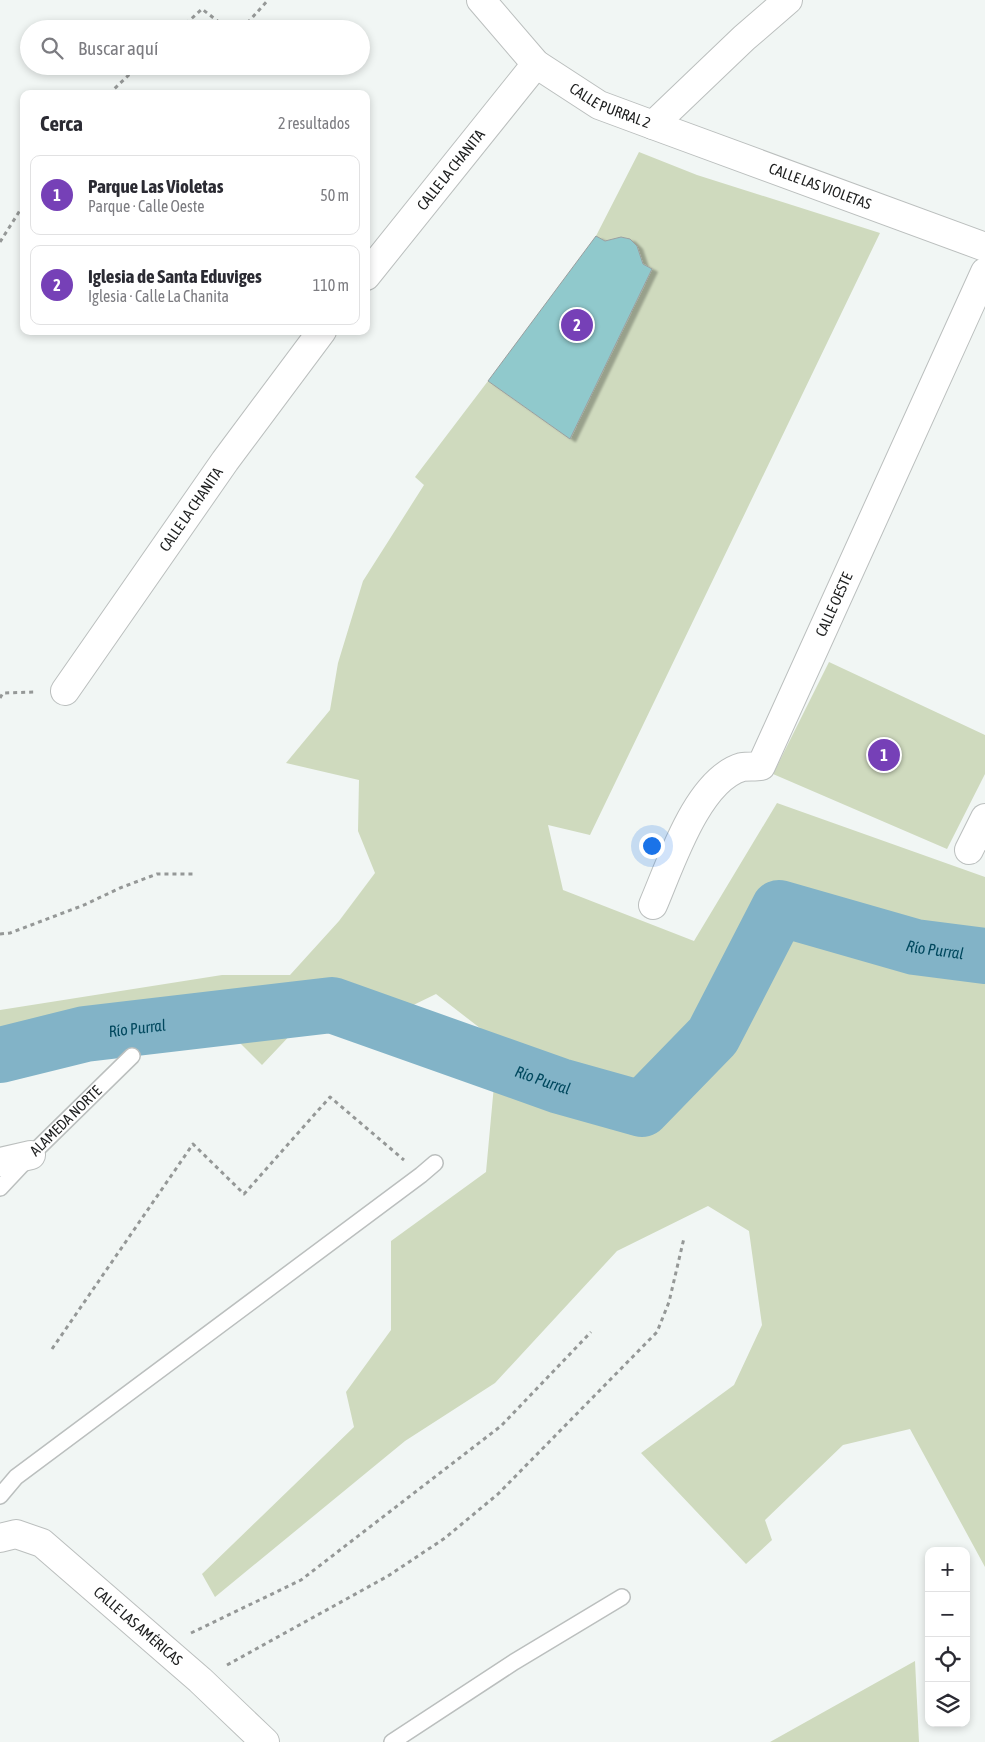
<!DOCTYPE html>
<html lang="es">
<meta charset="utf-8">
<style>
:root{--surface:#fff;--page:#f2f2f3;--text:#2b2b33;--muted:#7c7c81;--line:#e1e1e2;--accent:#7640b7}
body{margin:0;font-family:"Asap Condensed",sans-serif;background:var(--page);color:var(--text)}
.controls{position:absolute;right:15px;bottom:15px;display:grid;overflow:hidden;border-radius:10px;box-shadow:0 2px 8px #0003}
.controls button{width:45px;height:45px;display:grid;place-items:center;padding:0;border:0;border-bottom:1px solid var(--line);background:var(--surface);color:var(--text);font:25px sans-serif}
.you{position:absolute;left:651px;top:845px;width:18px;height:18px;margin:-12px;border:4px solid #fff;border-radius:50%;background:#1a73e8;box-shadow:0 0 0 8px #1a73e833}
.badge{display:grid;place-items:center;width:32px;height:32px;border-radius:50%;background:var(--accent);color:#fff;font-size:16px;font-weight:700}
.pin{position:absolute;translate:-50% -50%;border:2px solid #fff;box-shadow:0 1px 5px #0006}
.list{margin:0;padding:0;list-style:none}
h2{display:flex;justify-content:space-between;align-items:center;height:65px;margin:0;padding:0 20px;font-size:21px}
h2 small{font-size:16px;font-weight:400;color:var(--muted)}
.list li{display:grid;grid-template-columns:32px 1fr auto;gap:15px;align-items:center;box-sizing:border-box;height:80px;margin:0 10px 10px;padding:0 10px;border:1px solid var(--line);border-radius:10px}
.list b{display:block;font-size:19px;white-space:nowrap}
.list p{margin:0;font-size:16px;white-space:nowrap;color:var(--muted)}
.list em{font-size:16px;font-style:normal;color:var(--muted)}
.icon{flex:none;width:28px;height:28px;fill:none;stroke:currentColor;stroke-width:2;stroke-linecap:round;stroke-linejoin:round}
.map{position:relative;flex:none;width:985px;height:1742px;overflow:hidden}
.search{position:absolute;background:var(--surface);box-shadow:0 2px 8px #0003;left:20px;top:20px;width:350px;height:55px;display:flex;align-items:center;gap:12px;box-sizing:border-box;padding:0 18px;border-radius:28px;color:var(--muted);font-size:19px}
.panel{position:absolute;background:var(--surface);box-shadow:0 2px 8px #0003;left:20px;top:90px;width:350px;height:245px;border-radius:10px}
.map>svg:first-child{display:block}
.green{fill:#cfdabe}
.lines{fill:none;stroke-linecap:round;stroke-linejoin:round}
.river{stroke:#82b3c7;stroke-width:56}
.building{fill:#90c9cc;stroke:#9a9f9f;filter:url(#shadow)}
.service-casing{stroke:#bbbfbe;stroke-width:18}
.minor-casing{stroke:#bbbfbe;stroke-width:30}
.path{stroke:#959897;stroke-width:3;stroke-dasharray:4 4;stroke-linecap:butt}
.service{stroke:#fff;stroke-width:15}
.minor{stroke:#fff;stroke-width:28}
.labels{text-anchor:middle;stroke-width:4;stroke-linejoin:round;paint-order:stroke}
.street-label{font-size:15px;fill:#1d1e1e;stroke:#fff}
.water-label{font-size:16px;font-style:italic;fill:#01485e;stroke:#fff}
</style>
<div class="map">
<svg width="985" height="1742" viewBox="0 0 985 1742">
<defs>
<filter id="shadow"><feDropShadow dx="5.5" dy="3" stdDeviation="1" flood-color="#0004"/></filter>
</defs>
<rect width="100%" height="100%" fill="#f1f6f4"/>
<path class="green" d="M639 152 697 175 880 233 590 835 548 825 563 890 694 941 777 803 985 877V1567L910 1429 843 1445 765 1520 772 1540 746 1564 641 1453 734 1385 762 1325 749 1231 708 1206 617 1251 495 1383 405 1441 215 1597 202 1574 354 1427 346 1392 391 1330V1241L486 1172 498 1042 436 994 401 1011H313L262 1065 200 1003 88 1046 0 1068V1010L222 975H290L339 921 375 873 358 831 359 780 286 763 330 710 338 663 363 581 424 485 415 477 488 381 570 439 652 269 643 264 637 246 630 239 621 237 605 241 596 236Z
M829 662 985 735V774L947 849 773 774Z
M915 1661 919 1742H770Z"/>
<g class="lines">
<path class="river" id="s1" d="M0 1055 85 1034 332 1005 560 1086 642 1109 713 1036 779 908 915 947 985 956"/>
</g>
<path class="building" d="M596 236 605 241 621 237 630 239 637 246 643 264 652 269 570 439 488 381Z"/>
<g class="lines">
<defs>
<g id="service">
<path id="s2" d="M0 1188 31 1155 132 1056"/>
<path d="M0 1496 16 1477 421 1175 435 1163"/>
<path d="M392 1742 514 1662 622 1597"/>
</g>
<g id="minor">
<path id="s3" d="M481 0 536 64 599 105 653 125 744 38 788 0"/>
<path id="s4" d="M653 125 985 247"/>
<path id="s5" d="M366 276 536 64"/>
<path id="s6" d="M65 691 225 461 322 331"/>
<path d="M969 850 985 818"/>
<path id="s7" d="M653 905C670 866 697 780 742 767 748 766 755 767 761 766L985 272"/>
<path d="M0 1162 31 1155"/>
<path id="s8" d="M0 1538 16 1534 42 1543 200 1680 265 1742"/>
</g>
</defs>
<use href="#service" class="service-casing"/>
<use href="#minor" class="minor-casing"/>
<path class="path" d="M180 29 202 9 228 29
M242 29 268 0
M109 94 138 66
M0 242 24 204
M0 698 3 693 37 692
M0 934 10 933 84 905 120 888 157 874H193
M52 1349 193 1144 244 1194 330 1097 404 1160
M191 1633 301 1580 501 1426 591 1332
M227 1665 388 1576 445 1538 498 1494 657 1332 669 1302 684 1238"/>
<use href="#service" class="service"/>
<use href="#minor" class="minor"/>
</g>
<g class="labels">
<g class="street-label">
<text dy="5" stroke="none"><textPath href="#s3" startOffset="170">CALLE PURRAL 2</textPath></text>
<text dy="5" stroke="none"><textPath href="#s5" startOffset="136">CALLE LA CHANITA</textPath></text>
<text dy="5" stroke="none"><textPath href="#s4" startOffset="178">CALLE LAS VIOLETAS</textPath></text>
<text dy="5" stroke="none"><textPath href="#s6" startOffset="221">CALLE LA CHANITA</textPath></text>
<text dy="5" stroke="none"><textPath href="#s7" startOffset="365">CALLE OESTE</textPath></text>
<text dy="5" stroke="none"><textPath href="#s2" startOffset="94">ALAMEDA NORTE</textPath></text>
<text dy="5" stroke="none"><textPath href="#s8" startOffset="171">CALLE LAS AMÉRICAS</textPath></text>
</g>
<g class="water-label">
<text dy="6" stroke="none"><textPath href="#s1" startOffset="1071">Río Purral</textPath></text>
<text dy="6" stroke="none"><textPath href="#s1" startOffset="140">Río Purral</textPath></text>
<text dy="6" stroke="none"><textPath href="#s1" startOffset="560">Río Purral</textPath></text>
</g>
</g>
</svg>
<div class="controls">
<button>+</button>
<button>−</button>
<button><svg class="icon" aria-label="locate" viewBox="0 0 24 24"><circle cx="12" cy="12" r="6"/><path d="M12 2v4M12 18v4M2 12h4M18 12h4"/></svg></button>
<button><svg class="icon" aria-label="layers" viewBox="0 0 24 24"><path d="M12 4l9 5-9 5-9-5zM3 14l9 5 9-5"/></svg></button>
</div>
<div class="you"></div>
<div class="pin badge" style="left:884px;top:755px">1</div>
<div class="pin badge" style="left:577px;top:325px">2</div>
<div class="search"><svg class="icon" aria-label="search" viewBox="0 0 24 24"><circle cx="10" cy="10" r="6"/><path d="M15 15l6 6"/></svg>Buscar aquí</div>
<section class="panel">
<h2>Cerca<small>2 resultados</small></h2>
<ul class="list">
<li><span class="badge">1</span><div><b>Parque Las Violetas</b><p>Parque · Calle Oeste</p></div><em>50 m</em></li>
<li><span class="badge">2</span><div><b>Iglesia de Santa Eduviges</b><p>Iglesia · Calle La Chanita</p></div><em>110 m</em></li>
</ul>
</section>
</div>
